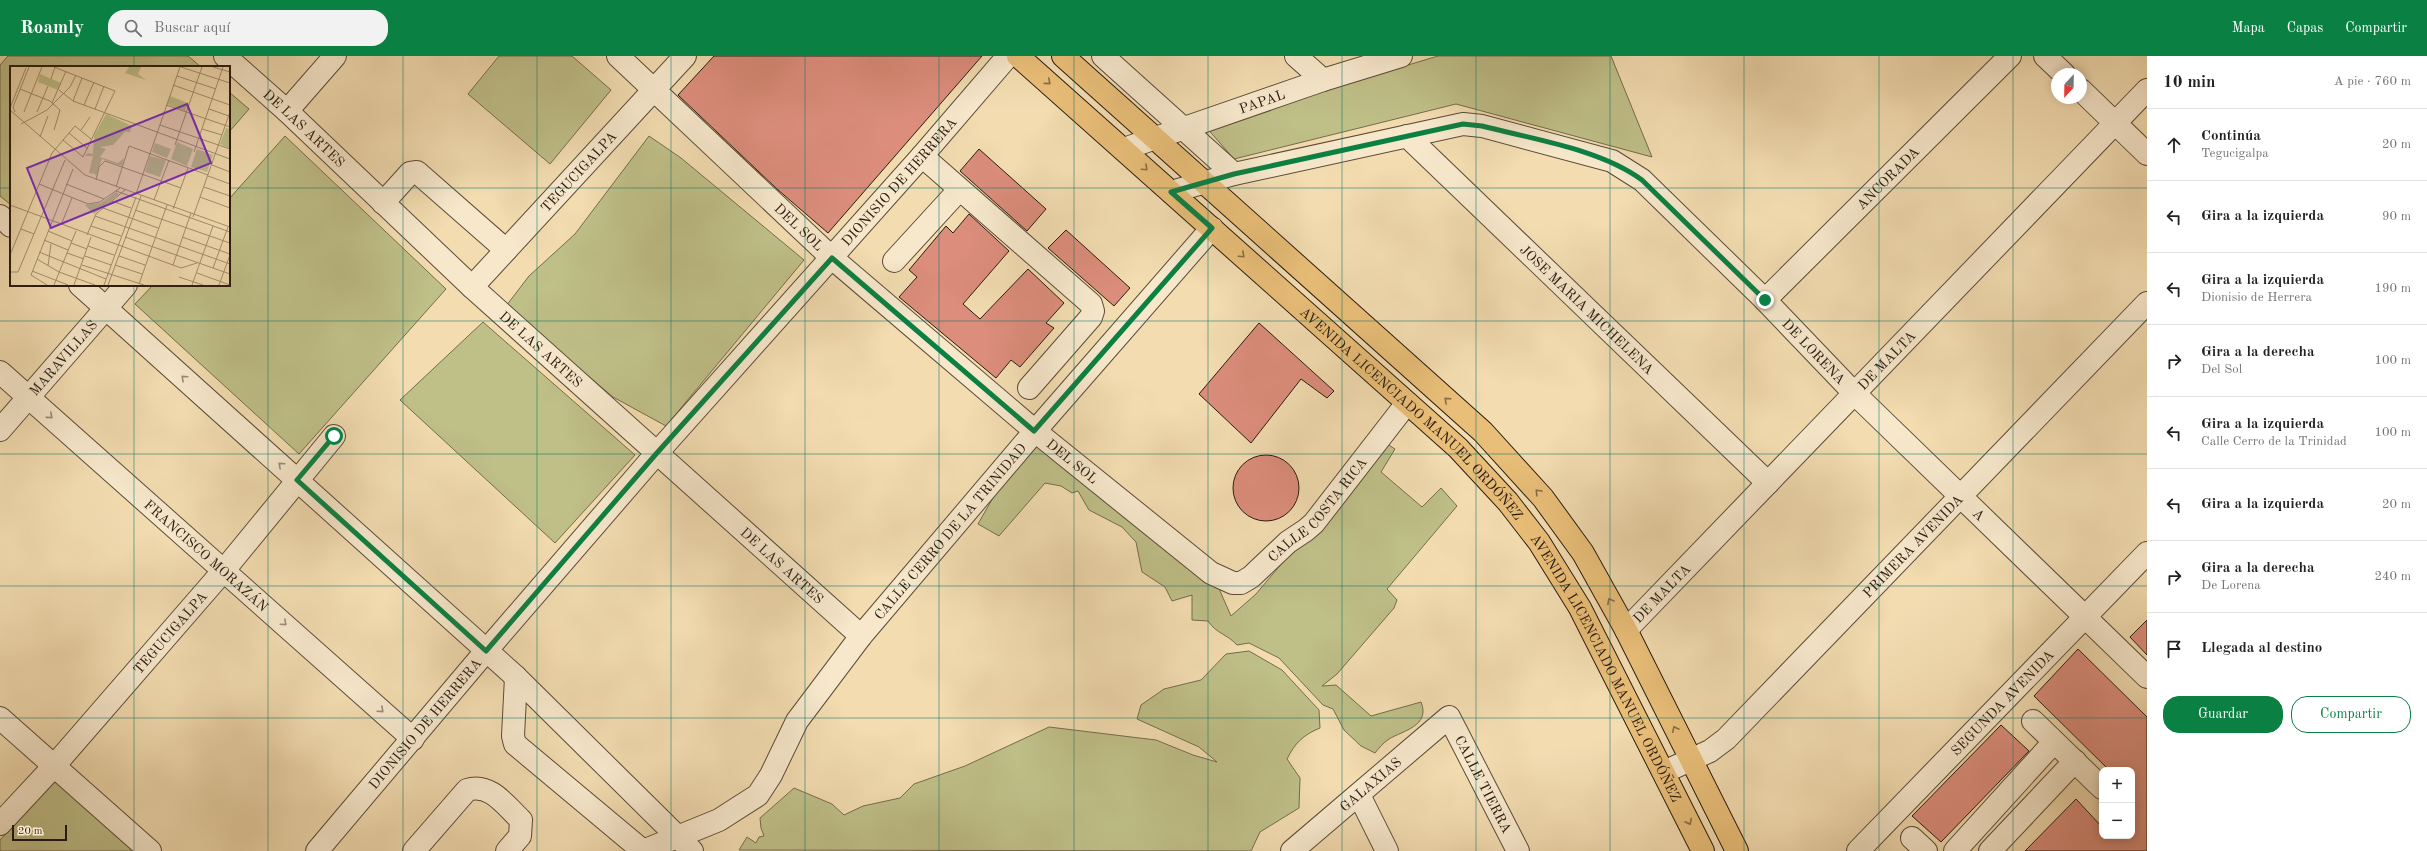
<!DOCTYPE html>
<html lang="es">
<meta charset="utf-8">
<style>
:root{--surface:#fff;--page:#f2f2f2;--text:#222;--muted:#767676;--line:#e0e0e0;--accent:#0b8043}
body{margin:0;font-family:"Old Standard TT",serif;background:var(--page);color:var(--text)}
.controls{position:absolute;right:12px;bottom:12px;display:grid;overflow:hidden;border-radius:8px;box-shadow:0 2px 10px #0003}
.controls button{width:36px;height:36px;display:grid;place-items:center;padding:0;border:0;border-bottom:1px solid var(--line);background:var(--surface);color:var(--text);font:20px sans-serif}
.compass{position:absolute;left:2051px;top:12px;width:36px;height:36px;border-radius:50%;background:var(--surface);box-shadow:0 2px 10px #0003;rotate:202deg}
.scale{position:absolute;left:12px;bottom:10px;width:55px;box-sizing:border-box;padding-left:4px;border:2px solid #2a1b11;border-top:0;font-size:11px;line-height:14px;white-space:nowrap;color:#2a1b11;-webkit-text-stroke:3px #f7e8cc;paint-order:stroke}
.stop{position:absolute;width:12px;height:12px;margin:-9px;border:3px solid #0b8043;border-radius:50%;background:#fff}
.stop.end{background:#0b8043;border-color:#fff;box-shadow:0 1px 4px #0008}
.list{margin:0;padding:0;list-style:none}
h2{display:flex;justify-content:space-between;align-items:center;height:52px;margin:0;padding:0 16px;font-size:17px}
h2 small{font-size:13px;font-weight:400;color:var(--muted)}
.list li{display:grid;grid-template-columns:26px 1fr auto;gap:12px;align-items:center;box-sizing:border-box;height:72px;padding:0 16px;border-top:1px solid var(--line)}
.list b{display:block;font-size:15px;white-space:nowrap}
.list p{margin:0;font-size:13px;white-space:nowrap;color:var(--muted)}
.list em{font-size:13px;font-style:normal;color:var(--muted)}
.actions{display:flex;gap:8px;padding:12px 16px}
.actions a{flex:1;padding:9px 0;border:1px solid var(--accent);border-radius:16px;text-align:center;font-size:14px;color:var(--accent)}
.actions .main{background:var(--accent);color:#fff}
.icon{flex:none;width:22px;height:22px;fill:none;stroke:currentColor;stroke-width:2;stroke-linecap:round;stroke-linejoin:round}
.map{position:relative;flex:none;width:2147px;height:795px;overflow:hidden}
header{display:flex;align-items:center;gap:24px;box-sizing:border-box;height:56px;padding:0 20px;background:var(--accent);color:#fff}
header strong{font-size:19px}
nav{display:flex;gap:22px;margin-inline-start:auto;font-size:14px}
.search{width:280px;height:36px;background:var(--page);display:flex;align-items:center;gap:10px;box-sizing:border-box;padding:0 14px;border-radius:16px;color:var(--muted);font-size:15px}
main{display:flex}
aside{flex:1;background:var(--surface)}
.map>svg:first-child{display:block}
.green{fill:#bfbf88;stroke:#746d4c}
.building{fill:#dc8d7c;stroke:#2a1b11}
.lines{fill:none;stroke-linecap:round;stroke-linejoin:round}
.minor-casing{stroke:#5c4b39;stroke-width:24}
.major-casing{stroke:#2a1b11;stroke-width:24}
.minor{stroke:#f7e8cc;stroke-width:22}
.major{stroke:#e9be78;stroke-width:22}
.oneway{stroke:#8a6c44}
.oneway2{stroke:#9b8c78}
.route{stroke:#0b8043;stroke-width:5}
.grid{fill:none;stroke:#0f766e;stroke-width:1;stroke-opacity:0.55}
.labels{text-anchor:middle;stroke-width:3.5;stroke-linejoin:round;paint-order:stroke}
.street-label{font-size:14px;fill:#2a1b11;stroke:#f7e8cc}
.inset-road{fill:none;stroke:#a28f70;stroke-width:1}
.view{fill:#7b2cbf;fill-opacity:0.15;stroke:#7b2cbf;stroke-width:2}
.inset-edge{fill:none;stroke:#2a1b11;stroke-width:2}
</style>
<header>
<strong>Roamly</strong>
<div class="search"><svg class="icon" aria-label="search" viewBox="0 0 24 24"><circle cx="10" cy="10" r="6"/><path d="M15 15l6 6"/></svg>Buscar aquí</div>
<nav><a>Mapa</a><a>Capas</a><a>Compartir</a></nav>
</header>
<main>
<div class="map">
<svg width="2147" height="795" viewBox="0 0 2147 795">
<rect width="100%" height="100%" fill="#f2dcb0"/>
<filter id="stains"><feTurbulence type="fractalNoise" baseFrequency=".005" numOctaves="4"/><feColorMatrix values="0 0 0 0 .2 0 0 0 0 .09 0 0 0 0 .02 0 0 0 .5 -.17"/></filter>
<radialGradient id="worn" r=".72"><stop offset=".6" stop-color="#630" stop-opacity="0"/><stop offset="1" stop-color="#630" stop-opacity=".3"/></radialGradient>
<path class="green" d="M8 0H188L201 11H11V149L0 140V9Z
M499 0H572L611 34 550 108 468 38Z
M1438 0H1611L1652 101 1456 48 1234 103 1205 70Z
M229 36 249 53 229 76Z
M285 80 446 233 299 398 135 248 153 229H229V143Z
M649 80 681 102 804 204 666 370 613 341 506 250 529 220 575 178Z
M483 266 635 399 555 487 400 344Z
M1041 383 1220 524V535L1231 560 1256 538 1384 386 1395 393 1381 416 1422 451 1441 432 1457 450 1387 533 1397 544 1394 552 1337 618 1322 630 1336 629 1371 660 1421 646C1431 670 1402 675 1389 683 1383 687 1379 692 1375 697L1361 690 1344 674 1333 653 1323 649 1279 602 1249 587 1237 589C1227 578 1217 578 1208 565L1192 564V539L1172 545 1165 531 1142 516 1136 486 1122 471 1089 454 1078 435 1072 437 1061 430 1045 427 999 480 978 468 998 433Z
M1249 595 1282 614 1319 654 1320 672C1303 679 1295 687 1287 703L1300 722 1299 752 1260 776 1251 795 739 794 747 781 756 787 759 781 764 780 761 772 760 762 794 732 832 748 844 759 863 750 900 742 914 728 965 710 1049 671 1156 684 1193 699 1217 706 1199 691 1137 663 1141 649 1164 633 1201 624 1226 598Z
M56 721 138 795H0V784Z"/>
<path class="building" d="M714 0H982L828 177 777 133 678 39Z
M979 93 1046 153 1027 175 960 115Z
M969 158 1009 195 963 248 980 263 1028 213 1064 247 1046 267 1054 272 1020 311 1011 304 996 322 899 241 917 221 909 214 946 170 953 177Z
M1066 174 1130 232 1114 250 1048 192Z
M1259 267 1334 335 1327 342 1301 323 1251 387 1199 338Z
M1233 432a33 33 0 1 1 66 0a33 33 0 1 1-66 0Z
M2147 564V599L2130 581Z
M2078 593 2147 661V795H2025L2076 743 2102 771V780H2132V714H2109L2034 640Z
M2001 669 2029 695 1941 786 1912 760Z"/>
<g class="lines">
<defs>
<g id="minor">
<path id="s1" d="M225 0 287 55 472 231 861 580"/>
<path id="s2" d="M618 0 832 202 1035 375 1211 517 1233 527H1241L1251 521 1288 486 1306 474 1314 467 1407 347"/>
<path d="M1103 0 1234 118"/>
<path d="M1296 0 1323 24"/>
<path d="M2045 0 2064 18"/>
<path d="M2081 34 2147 98"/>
<path d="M287 55 335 0"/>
<path id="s3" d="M1407 80 1768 427"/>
<path id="s4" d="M1124 93 1323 24 1401 0"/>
<path d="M922 100 1091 248 1093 255 1091 261 1029 332"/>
<path id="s5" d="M1171 136 1234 118 1463 68 1482 70 1612 105 1642 124 1765 244 1855 338 2147 621"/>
<path d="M383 147 410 117 417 116 506 194"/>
<path d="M0 160 11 170"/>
<path d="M894 205 959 134"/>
<path d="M80 229 516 621 692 795"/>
<path id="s6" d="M472 231 685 0"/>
<path id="s7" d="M1765 244 2010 0"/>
<path id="s8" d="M0 316 413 683"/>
<path id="s9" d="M0 374 126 229"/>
<path id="s10" d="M1626 574 2147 34"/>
<path d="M516 621 513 680 515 688 643 795"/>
<path d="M0 662 150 795"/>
<path d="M2033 665 2102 732"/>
<path id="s11" d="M1664 716 1710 695 1726 683 2147 247"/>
<path d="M1359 739 1387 795"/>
<path id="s12" d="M0 768 54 710 225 513 334 380"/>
<path d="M1912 782 1926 795"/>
<path id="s13" d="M317 795 486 595 656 398 922 100 1008 0"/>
<path d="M414 795 467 734C490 726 506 750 521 764L520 780 507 795"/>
<path id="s14" d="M643 795 719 764 758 739 771 719 797 665 861 580 1035 375 1212 172"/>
<path id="s15" d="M1292 795 1449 661 1518 795"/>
<path id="s16" d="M1858 795 2147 497"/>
<path d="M1955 795 2054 686"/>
<path d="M1990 795 2075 705"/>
</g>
<g id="major">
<path id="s17" d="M1018 0 1458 392 1508 446 1539 486 1580 552 1703 795"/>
<path d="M1063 0 1483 376 1543 442 1583 497 1626 574 1737 795"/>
</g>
</defs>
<use href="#minor" class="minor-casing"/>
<use href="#major" class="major-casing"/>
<use href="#minor" class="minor"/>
<use href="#major" class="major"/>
</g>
<defs><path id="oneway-chevron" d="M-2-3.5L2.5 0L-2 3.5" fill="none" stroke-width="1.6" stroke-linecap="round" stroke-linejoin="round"/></defs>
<g class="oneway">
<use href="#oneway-chevron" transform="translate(1048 26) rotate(41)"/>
<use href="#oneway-chevron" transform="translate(1145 112) rotate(43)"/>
<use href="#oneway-chevron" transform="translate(1242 199) rotate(43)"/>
<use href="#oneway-chevron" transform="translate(1447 344) rotate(-138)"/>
<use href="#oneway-chevron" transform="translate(1538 436) rotate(-133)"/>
<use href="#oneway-chevron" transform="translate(1610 545) rotate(-119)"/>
<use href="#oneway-chevron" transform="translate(1675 673) rotate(-116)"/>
<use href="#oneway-chevron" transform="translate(1689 766) rotate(64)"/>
</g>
<g class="oneway2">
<use href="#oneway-chevron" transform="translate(184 322) rotate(-138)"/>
<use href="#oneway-chevron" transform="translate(50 360) rotate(41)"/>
<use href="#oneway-chevron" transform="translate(281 409) rotate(-138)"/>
<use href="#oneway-chevron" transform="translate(284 567) rotate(42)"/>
<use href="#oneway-chevron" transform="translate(381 654) rotate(42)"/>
</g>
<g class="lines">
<path class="route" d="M334 380 297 424 486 595 656 398 832 202 1034 375 1212 172 1171 136 1234 118 1463 68 1482 70C1532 83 1600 93 1642 124L1765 244"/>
</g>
<path class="grid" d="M134 0V11M268 0V795M403 0V795M537 0V795M671 0V795M805 0V795M939 0V795M1074 0V795M1208 0V795M1342 0V795M1476 0V795M1610 0V795M1744 0V795M1879 0V795M2013 0V795M0 132H11M229 132H2147M134 229V795M0 265H2147M0 398H2147M0 530H2147M0 662H2147"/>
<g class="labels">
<g class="street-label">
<text dy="5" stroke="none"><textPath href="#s4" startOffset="146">PAPAL</textPath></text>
<text dy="5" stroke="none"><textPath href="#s1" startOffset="107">DE LAS ARTES</textPath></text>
<text dy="5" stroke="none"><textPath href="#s6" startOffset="157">TEGUCIGALPA</textPath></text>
<text dy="5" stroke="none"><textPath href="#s7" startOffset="173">ANCORADA</textPath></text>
<text dy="5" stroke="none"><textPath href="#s13" startOffset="887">DIONISIO DE HERRERA</textPath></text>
<text dy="5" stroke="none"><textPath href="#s2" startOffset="249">DEL SOL</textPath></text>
<text dy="5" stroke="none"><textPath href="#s3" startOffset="250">JOSE MARIA MICHELENA</textPath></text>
<text dy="5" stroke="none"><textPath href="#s1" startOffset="431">DE LAS ARTES</textPath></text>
<text dy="5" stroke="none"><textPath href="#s5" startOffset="732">DE LORENA</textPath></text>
<text dy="5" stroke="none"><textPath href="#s9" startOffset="96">MARAVILLAS</textPath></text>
<text dy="5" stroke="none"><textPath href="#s10" startOffset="375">DE MALTA</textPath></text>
<text dy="5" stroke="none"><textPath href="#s17" startOffset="532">AVENIDA LICENCIADO MANUEL ORDÓÑEZ</textPath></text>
<text dy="5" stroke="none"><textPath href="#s2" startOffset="609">DEL SOL</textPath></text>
<text dy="5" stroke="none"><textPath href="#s2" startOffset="926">CALLE COSTA RICA</textPath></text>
<text dy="5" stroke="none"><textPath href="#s5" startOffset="964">A</textPath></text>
<text dy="5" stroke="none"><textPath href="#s14" startOffset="456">CALLE CERRO DE LA TRINIDAD</textPath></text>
<text dy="5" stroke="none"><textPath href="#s11" startOffset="339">PRIMERA AVENIDA</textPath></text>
<text dy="5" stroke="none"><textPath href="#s8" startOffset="276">FRANCISCO MORAZÁN</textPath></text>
<text dy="5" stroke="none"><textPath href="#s1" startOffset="755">DE LAS ARTES</textPath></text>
<text dy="5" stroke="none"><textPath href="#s10" startOffset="51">DE MALTA</textPath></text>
<text dy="5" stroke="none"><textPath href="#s12" startOffset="256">TEGUCIGALPA</textPath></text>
<text dy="5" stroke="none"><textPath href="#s17" startOffset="856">AVENIDA LICENCIADO MANUEL ORDÓÑEZ</textPath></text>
<text dy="5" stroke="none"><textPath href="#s16" startOffset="207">SEGUNDA AVENIDA</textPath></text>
<text dy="5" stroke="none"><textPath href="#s13" startOffset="167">DIONISIO DE HERRERA</textPath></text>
<text dy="5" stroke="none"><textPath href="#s15" startOffset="103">GALAXIAS</textPath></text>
<text dy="5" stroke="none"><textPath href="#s15" startOffset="282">CALLE TIERRA</textPath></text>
</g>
</g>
<g transform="translate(10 10)">
<rect width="220" height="220" fill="#f2dcb0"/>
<path d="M119 1H131L128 8 136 14 115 7ZM30 8 51 17 48 24 28 16ZM160 30 178 37 175 45 157 38ZM96 48 122 60 120 66H115L103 79 90 81 96 83 90 91 108 97 114 92 112 100 92 93 86 110 85 108 79 107 83 90H75L78 87 83 88 84 70ZM216 62 220 63V83L210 78ZM167 76 183 83 177 100 161 93ZM145 77 161 83 157 92 142 86ZM187 83 203 89 197 106 181 101ZM140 90 156 94 150 111 135 106ZM106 126 109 128 84 148 75 139 91 137Z" fill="#bfbf88"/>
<path class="inset-road" d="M44 1 105 25 73 91 53 74M171 1 220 17M203 1 220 6M167 10 206 23M41 13 45 1M163 19 220 39M10 23 40 35 50 44 44 64M49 24 63 35 220 93M63 35 72 12M42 37 56 5M74 39 84 16M156 39 220 61M0 42 16 2M85 43 94 20M199 43 219 50M0 44 75 109 220 161M5 46 3 41 19 1M14 46 32 1M27 46 38 20M11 58 37 44 60 21 66 9M150 59 220 83M192 63 212 69M71 64 80 51M59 67 78 83M30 71 38 50M165 79 192 1M184 86 213 1M202 99 220 106M198 110 220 118M86 114 89 101 95 95 171 122M29 118 78 138 90 136 110 122M56 118 94 133M106 121 119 80 198 109M194 121 220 130M106 125 220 166M126 128 170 1M190 131 220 142M144 134 159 94M102 135 121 142M0 139 171 202 187 197M93 142 148 162M163 143 178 102M125 144 220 177M85 150 220 198M183 151 220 46M51 159 62 132M81 160 111 170M11 163 24 168M38 165 62 175M77 169 86 148 115 124M115 171 220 208M172 171 220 188M34 174 58 184M61 177 77 183M78 180 104 189M29 186 96 213M57 187 74 193M0 189 42 87 65 60 81 73M75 190 101 199M109 190 135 199M27 193 49 206 85 219M72 199 134 219M105 199 132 208M163 199 181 147M38 200 41 178M203 202 218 161M22 205 58 219M0 206H8L55 94M187 207 220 219M169 211 193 219M129 218 157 139M37 219 21 209 63 103M44 219 66 165M64 219 81 171M94 219 126 131M98 219 131 130M182 219 203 160M209 219 220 189"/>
<path class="view" d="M177 38 201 97 41 162 17 102Z"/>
<rect width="220" height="220" class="inset-edge"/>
</g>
<rect width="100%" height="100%" filter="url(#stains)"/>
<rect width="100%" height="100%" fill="url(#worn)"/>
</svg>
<div class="controls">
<button>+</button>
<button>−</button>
</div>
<svg class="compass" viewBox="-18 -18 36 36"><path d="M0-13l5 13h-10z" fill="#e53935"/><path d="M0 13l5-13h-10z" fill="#767676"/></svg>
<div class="scale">20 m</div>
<div class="stop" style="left:334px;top:380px"></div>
<div class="stop end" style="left:1765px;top:244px"></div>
</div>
<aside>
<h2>10 min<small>A pie · 760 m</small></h2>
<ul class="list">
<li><svg class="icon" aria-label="ahead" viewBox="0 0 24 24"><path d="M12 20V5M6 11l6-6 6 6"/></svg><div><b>Continúa</b><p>Tegucigalpa</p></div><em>20 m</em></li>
<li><svg class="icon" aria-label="left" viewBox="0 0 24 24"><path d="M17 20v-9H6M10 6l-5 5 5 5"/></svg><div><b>Gira a la izquierda</b></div><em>90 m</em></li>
<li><svg class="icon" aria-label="left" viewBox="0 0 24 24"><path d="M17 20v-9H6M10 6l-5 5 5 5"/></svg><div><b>Gira a la izquierda</b><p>Dionisio de Herrera</p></div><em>190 m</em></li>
<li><svg class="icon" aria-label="right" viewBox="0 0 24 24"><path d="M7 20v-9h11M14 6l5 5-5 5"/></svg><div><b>Gira a la derecha</b><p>Del Sol</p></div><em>100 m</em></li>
<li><svg class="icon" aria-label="left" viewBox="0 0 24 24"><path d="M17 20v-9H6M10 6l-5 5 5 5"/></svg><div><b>Gira a la izquierda</b><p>Calle Cerro de la Trinidad</p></div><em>100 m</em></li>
<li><svg class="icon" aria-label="left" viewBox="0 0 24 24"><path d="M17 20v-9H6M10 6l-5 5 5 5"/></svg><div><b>Gira a la izquierda</b></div><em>20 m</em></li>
<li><svg class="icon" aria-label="right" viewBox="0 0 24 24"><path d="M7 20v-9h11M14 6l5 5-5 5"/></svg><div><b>Gira a la derecha</b><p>De Lorena</p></div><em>240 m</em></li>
<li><svg class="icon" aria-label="arrive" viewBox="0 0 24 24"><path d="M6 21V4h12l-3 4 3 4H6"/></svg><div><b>Llegada al destino</b></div></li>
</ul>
<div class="actions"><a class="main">Guardar</a><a>Compartir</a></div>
</aside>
</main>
